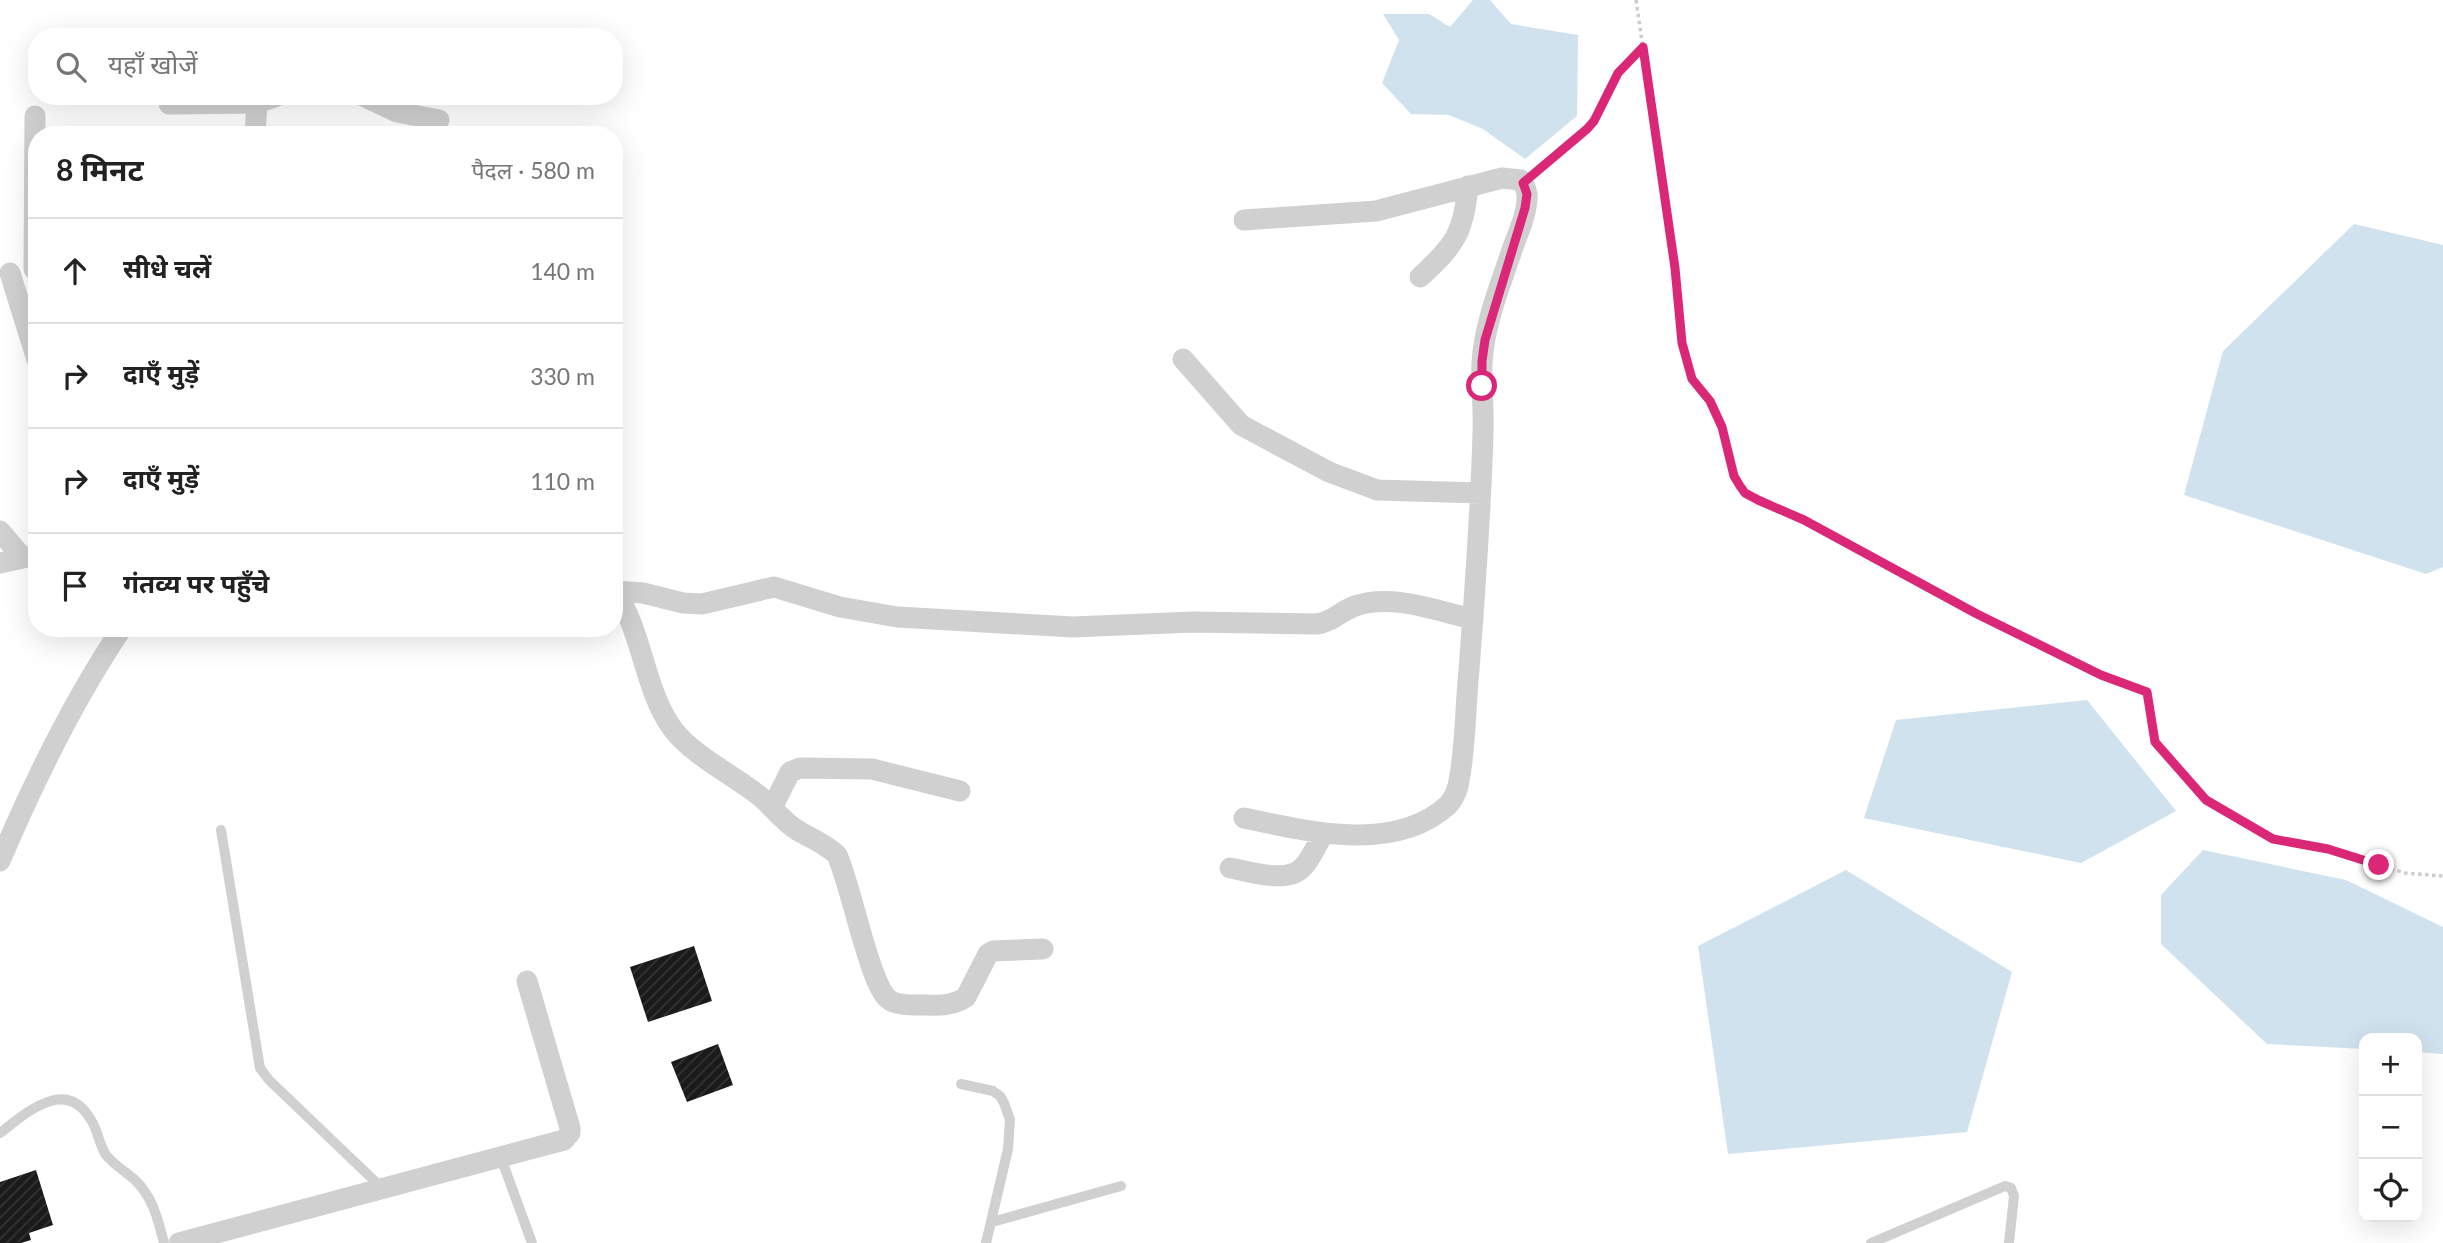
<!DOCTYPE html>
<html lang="hi">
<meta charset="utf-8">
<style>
:root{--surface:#fff;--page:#f2f2f2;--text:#222;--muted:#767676;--line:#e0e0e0}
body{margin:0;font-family:Lato,"Noto Sans Devanagari",sans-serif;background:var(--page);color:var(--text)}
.controls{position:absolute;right:21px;bottom:21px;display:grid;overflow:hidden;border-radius:14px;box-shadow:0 7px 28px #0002}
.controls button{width:63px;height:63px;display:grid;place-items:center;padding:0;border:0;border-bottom:2px solid var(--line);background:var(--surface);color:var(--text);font:35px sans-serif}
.stop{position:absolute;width:21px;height:21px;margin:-16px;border:5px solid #db2777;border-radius:50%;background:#fff}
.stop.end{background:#db2777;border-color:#fff;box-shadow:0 2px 7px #0008}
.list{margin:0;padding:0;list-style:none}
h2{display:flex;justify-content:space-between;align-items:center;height:91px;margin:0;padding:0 28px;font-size:30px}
h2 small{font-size:23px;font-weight:400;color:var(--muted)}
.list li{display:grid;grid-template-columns:46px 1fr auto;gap:21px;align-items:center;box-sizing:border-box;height:105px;padding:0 28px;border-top:2px solid var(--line)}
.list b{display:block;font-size:26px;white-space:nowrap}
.list em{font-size:23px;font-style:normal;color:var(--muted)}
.icon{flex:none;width:38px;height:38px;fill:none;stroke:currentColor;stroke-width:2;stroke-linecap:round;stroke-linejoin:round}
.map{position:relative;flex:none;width:2443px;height:1243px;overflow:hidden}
.search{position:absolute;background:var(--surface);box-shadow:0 7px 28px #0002;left:28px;top:28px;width:595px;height:77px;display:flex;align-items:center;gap:18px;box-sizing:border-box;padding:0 24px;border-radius:28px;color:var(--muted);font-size:26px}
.panel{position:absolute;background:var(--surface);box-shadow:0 7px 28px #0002;left:28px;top:126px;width:595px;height:511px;border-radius:28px}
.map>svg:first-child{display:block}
.water{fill:#cfe2ee}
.building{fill:url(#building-hatch)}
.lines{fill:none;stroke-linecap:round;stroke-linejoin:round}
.path{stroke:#cdcdcd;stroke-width:3.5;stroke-dasharray:3.5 3.5;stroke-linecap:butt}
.lane{stroke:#d0d0d0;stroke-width:10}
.street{stroke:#d0d0d0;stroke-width:21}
.route{stroke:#db2777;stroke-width:9}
</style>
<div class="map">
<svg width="2443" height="1243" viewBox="0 0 2443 1243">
<defs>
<pattern id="building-hatch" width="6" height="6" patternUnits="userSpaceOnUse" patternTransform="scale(1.75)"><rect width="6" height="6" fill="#1a1a1a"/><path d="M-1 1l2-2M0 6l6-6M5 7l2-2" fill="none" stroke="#333"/></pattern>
</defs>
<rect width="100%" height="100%" fill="#fff"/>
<path class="water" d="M1473 0H1490L1511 24 1578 35 1577 116 1525 159 1483 129 1449 115 1411 114 1382 83 1399 40 1383 14H1429L1450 27Z
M2354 224 2443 245V567L2426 574 2184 495 2223 351Z
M2087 700 2176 811 2081 863 1864 818 1896 720Z
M2203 850 2346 880 2443 927V1054L2417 1052V1038H2364V1049L2267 1044 2161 944V895Z
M1846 870 2012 972 1967 1132 1728 1154 1698 946Z"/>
<path class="building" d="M694 946 712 1001 648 1022 630 967Z
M718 1044 733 1085 687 1102 671 1062Z
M36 1170 53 1225 29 1233 31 1240 21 1243H0V1182Z"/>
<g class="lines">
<path class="path" d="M1636 0 1675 268 1682 343 1691 379 1710 401 1722 427 1734 476 1740 486 1745 493 1758 500 1804 520 1977 614 2101 675 2147 692 2155 742 2206 801 2273 839 2328 849 2405 873 2443 876
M1538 171 1587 129 1594 121 1618 73 1642 47"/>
<path class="lane" d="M221 830 260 1068 269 1080 383 1189
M961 1084 993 1091 1000 1096 1004 1103 1010 1120 1008 1149 986 1243
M0 1133C26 1113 66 1076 91 1120 98 1130 99 1145 106 1155 113 1164 126 1172 135 1180 153 1197 158 1220 164 1243
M501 1158 532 1243
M992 1222 1121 1186
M1871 1243 2005 1186 2011 1188 2014 1196 2009 1243"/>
<path class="street" d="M363 96 397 112 439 120
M169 104 257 103
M255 135 257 103 277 96
M34 269 35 116
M10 273 37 360
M1420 277C1454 246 1464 233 1468 186
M1183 359 1241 425 1329 472 1377 490 1480 493
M0 531 23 558
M0 563 37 555
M614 590C643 631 643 687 672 728 691 754 731 774 757 794 771 804 781 820 797 830 810 838 826 844 837 855 851 885 869 982 888 999 896 1006 914 1005 925 1005 938 1006 955 1005 966 997L988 954 993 951 1043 949
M616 591 643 593 683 603 702 604 774 587 840 607 897 617 1073 627 1193 622 1317 624C1332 622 1341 611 1355 606 1392 593 1437 611 1473 619
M772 808 790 772 800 768 872 769 960 791
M1244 818C1306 831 1395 854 1448 805 1453 800 1456 793 1458 786 1466 749 1465 708 1469 670 1475 591 1481 511 1483 432 1484 409 1481 386 1482 363 1484 325 1500 286 1512 250 1518 233 1528 212 1527 194 1526 189 1524 184 1521 180L1502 178 1376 211 1244 220
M0 861C34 781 73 701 122 628
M1230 868C1249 871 1286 884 1302 868 1311 860 1317 844 1323 834
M179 1243 564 1140 570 1133V1128L527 981"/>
</g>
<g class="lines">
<path class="route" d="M1482 386V361L1485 340 1525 208 1527 194 1523 183 1587 129 1594 121 1618 73 1643 47 1675 268 1682 343 1692 379 1710 401 1722 427 1734 476 1740 486 1745 493 1758 500 1804 520 1977 614 2101 675 2147 692 2155 742 2206 800 2273 839 2328 849 2379 865"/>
</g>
</svg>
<div class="controls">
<button>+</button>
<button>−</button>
<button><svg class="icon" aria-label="locate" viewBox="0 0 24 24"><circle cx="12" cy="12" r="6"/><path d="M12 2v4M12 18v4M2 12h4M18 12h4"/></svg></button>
</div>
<div class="stop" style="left:1482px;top:386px"></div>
<div class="stop end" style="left:2379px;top:865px"></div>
<div class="search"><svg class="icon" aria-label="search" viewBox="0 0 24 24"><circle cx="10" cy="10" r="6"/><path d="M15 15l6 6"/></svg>यहाँ खोजें</div>
<section class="panel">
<h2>8 मिनट<small>पैदल · 580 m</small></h2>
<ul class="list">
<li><svg class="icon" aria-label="ahead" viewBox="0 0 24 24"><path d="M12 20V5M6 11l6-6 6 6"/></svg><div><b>सीधे चलें</b></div><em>140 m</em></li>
<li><svg class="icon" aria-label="right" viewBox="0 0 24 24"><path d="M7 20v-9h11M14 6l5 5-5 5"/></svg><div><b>दाएँ मुड़ें</b></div><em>330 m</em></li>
<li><svg class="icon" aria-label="right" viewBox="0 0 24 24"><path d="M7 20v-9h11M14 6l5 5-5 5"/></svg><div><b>दाएँ मुड़ें</b></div><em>110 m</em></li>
<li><svg class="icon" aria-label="arrive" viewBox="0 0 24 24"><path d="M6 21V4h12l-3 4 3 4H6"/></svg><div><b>गंतव्य पर पहुँचे</b></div></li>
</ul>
</section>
</div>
